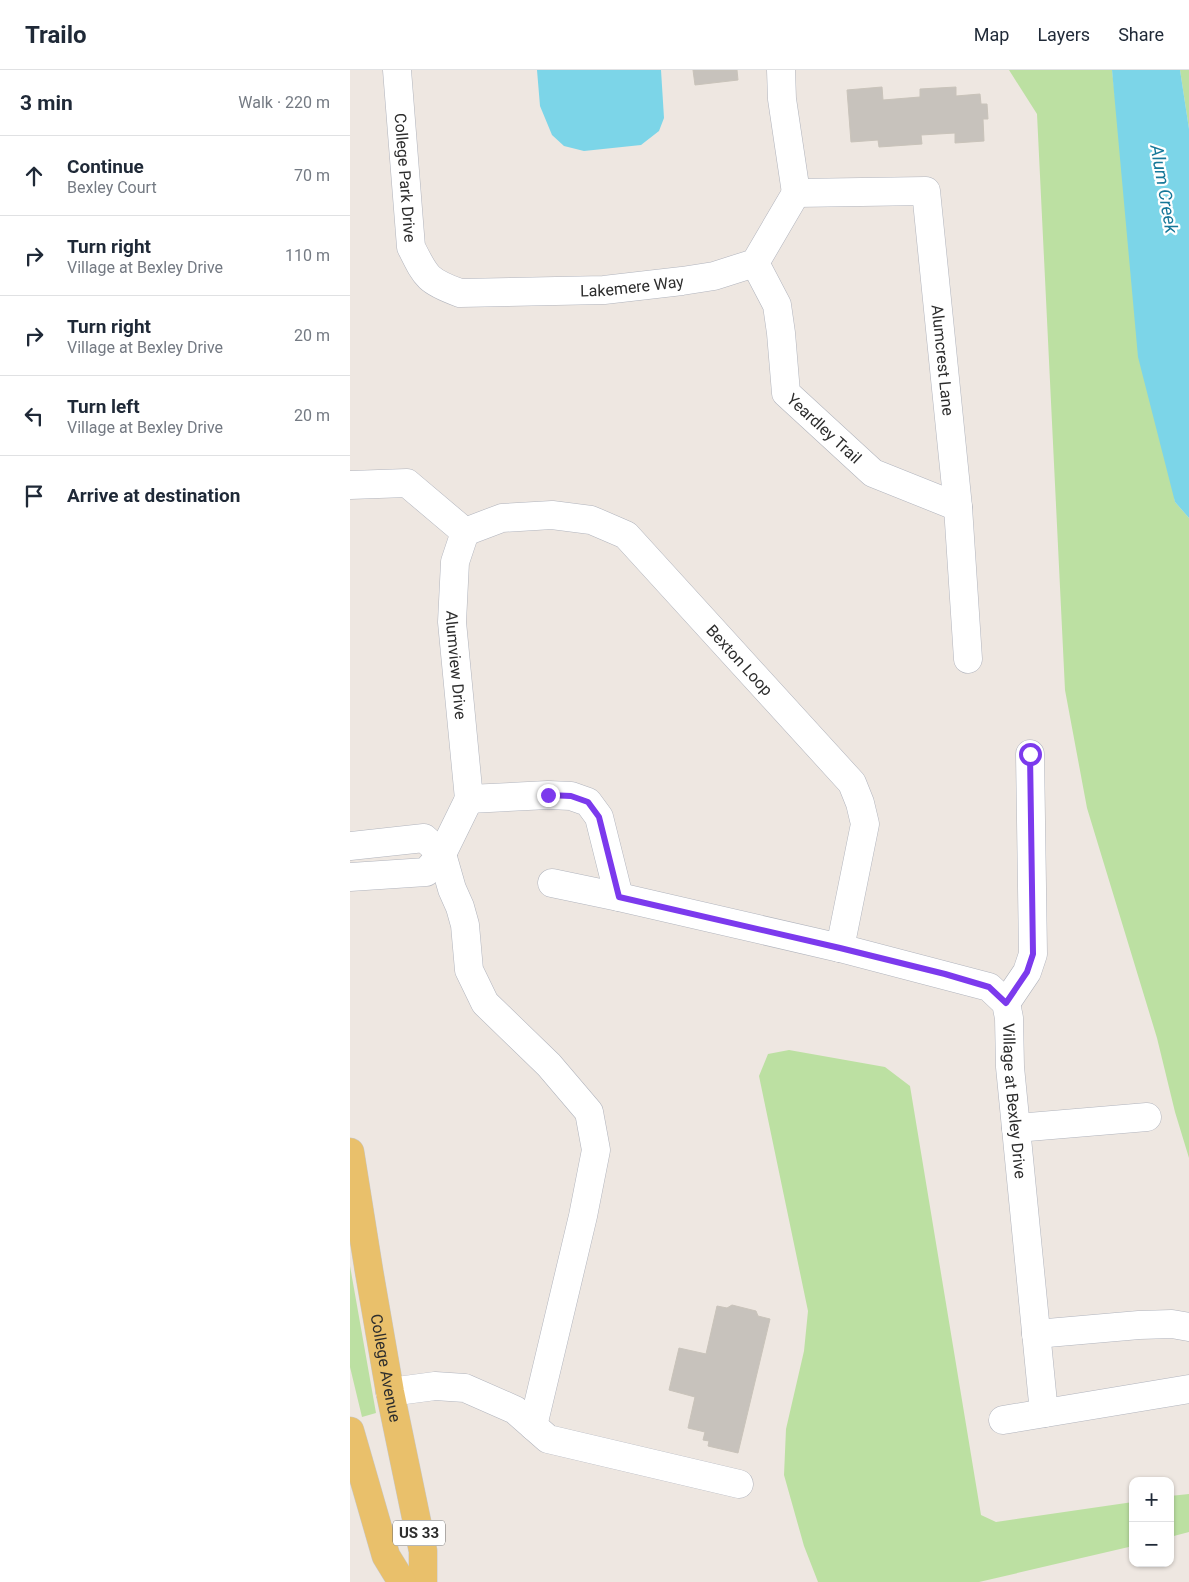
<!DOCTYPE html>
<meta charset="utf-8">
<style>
:root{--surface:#fff;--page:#f2f2f3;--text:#1f2937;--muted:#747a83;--line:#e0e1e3}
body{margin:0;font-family:Roboto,sans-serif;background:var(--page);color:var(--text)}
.controls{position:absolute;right:15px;bottom:15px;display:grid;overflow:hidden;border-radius:10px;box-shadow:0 1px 4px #0004}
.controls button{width:45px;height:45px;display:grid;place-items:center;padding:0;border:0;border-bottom:1px solid var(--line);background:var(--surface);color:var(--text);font:25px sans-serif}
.stop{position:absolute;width:15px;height:15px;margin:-11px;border:4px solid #7c3aed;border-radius:50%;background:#fff}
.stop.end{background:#7c3aed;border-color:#fff;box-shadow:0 1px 5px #0008}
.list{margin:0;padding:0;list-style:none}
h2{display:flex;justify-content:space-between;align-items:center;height:65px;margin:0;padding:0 20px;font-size:21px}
h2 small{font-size:16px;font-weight:400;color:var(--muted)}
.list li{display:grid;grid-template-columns:32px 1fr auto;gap:15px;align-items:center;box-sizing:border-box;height:80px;padding:0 20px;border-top:1px solid var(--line)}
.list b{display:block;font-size:19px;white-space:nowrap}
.list p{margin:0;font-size:16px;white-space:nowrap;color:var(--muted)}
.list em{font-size:16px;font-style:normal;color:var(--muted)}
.icon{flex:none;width:28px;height:28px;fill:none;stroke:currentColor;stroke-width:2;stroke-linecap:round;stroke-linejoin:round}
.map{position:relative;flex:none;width:839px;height:1512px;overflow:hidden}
header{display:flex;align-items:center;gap:30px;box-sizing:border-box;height:70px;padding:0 25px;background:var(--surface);border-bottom:1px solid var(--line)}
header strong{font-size:24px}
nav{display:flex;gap:28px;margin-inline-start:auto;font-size:18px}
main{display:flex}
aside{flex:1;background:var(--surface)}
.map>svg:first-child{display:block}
.green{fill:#bce0a2}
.water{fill:#7cd5e8}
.building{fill:#c7c2bc;stroke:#c9c3ba}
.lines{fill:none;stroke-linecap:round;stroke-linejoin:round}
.minor-casing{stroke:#b1b4bd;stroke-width:29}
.major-casing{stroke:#c8c8c8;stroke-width:29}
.minor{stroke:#fff;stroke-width:28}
.major{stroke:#e9c06b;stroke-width:28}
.route{stroke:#7c3aed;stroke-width:6}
.labels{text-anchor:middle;stroke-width:4.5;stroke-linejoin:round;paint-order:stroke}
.shield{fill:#fff;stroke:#6c6c6c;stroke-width:1}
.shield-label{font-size:15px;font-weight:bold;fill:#2d2d2d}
.street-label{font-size:16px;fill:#2d2d2d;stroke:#fff}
.water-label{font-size:18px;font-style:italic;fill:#167798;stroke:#fff}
</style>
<header>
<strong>Trailo</strong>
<nav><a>Map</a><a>Layers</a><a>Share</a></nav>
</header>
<main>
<aside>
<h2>3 min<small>Walk · 220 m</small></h2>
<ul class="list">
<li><svg class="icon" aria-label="ahead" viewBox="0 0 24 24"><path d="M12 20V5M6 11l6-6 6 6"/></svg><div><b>Continue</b><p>Bexley Court</p></div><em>70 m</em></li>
<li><svg class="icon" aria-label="right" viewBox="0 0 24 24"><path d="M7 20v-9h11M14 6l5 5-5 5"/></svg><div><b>Turn right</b><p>Village at Bexley Drive</p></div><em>110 m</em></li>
<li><svg class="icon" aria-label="right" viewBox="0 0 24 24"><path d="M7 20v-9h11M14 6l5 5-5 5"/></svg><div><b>Turn right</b><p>Village at Bexley Drive</p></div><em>20 m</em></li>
<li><svg class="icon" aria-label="left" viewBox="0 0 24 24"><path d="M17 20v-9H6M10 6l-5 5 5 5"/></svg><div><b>Turn left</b><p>Village at Bexley Drive</p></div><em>20 m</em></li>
<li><svg class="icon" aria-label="arrive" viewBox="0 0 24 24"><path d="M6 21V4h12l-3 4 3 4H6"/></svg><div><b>Arrive at destination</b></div></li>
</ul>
</aside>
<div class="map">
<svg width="839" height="1512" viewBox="0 0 839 1512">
<rect width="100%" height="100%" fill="#eee7e1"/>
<path class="green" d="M659 0H762L766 34 825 432 839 448V1088L825 1042 807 968 737 738 715 620 687 44Z
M830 0H839V59Z
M439 980 535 997 560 1016 631 1445 646 1452 783 1432V1476L629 1512H468L454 1476 434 1405 436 1359 454 1281 458 1241 409 1006 418 984Z
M0 1196 26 1343 12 1347 0 1297Z
M839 1424V1462L820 1467V1426Z"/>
<path class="water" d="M187 0H311L314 48 309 61 291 75 234 81 214 76 202 65 190 36Z
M762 0H830L839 59V448L825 432 788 287Z"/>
<path class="building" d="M343 0H387L388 10 345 15Z
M532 17 533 30 570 27V19L606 17V26L630 24 631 34H637L638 49H633L634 71 605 73V63L571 65 572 74 529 77 528 70 501 72 497 20Z
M382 1235 406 1241 408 1246 420 1249 388 1383 358 1376 359 1371 353 1370 355 1362 338 1358 345 1327 319 1320 329 1278 356 1284 367 1236 377 1238Z"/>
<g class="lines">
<defs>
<g id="minor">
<path id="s1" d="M47 0 61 177C76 207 77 211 110 223L254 220 332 211 364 206 405 193 446 123"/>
<path d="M431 0 432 29 446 123"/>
<path id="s2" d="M446 123 576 121 608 437 618 589"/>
<path id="s3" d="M405 193 427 235 431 263 436 323 523 403 608 437"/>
<path d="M0 415 57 413 115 462"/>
<path id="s4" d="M115 462 152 448 202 445 241 450 276 465 502 713 510 733 515 754 490 878"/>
<path id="s5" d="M115 462 105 492 102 552 119 729"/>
<path d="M119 729 198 725 221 726 238 732 249 747 269 827"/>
<path d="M0 776 74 768 92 784"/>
<path d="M92 784 102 819 110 837 115 855 119 900 135 933 199 995 239 1042 246 1080 233 1146 183 1356"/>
<path d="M0 807 76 802 92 784 119 729"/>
<path id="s6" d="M202 813 269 827 490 878 639 917 656 933 659 948 660 997 694 1343"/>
<path d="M656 933 677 902 683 884 680 684"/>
<path d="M666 1058 797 1047"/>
<path d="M686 1264 789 1255 822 1254 839 1257"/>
<path d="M40 1322 85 1316 115 1318 165 1340 198 1369 389 1414"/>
<path d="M653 1350 839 1319"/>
</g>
<g id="major">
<path id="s7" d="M0 1082 19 1201 40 1322 73 1481V1512"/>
<path d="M0 1361 36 1486 52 1512"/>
</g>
</defs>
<use href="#minor" class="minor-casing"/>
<use href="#major" class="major-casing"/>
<use href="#minor" class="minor"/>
<use href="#major" class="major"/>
</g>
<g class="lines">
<path class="route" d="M198 725 221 726 238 732 249 747 269 827 490 878 595 904 639 917 656 933 677 902 683 884 680 684"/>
</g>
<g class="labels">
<rect class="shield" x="43" y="1450.5" width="52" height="25" rx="4"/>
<g class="shield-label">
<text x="69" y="1468">US 33</text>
</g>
<g class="street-label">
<text dy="6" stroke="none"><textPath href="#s1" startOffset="108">College Park Drive</textPath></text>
<text dy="6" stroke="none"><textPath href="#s1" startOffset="420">Lakemere Way</textPath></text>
<text dy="6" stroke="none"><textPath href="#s2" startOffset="300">Alumcrest Lane</textPath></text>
<text dy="6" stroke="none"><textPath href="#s3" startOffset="188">Yeardley Trail</textPath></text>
<text dy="6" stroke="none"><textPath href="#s4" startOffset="336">Bexton Loop</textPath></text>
<text dy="6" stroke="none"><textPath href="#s5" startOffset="135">Alumview Drive</textPath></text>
<text dy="6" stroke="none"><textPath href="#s6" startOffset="571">Village at Bexley Drive</textPath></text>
<text dy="6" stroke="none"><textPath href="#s7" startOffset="219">College Avenue</textPath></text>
</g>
<g class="water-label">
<text transform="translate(814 119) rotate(80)" y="6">Alum Creek</text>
</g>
</g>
</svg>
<div class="controls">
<button>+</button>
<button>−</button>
</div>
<div class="stop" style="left:680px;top:684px"></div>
<div class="stop end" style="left:198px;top:725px"></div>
</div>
</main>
